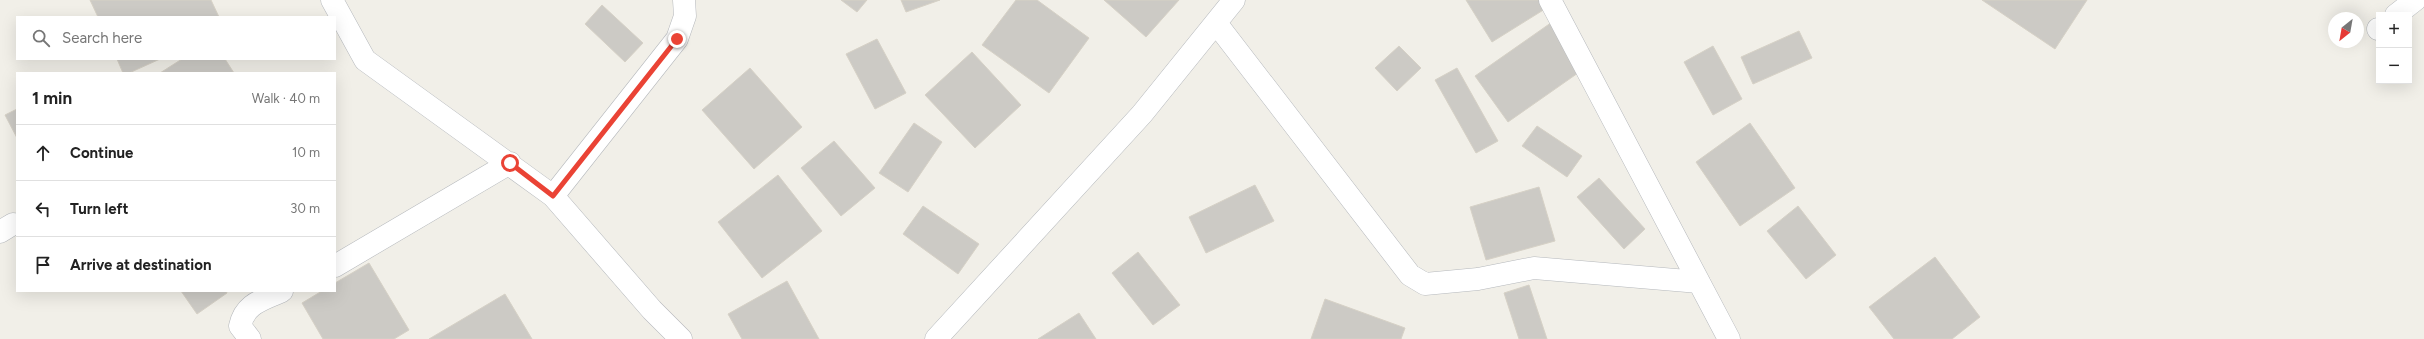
<!DOCTYPE html>
<meta charset="utf-8">
<style>
:root{--surface:#fff;--page:#f6f6f6;--text:#222;--muted:#767676;--line:#e0e0e0}
body{margin:0;font-family:Figtree,sans-serif;background:var(--page);color:var(--text)}
.controls{position:absolute;right:12px;top:12px;display:grid;overflow:hidden;border-radius:0px;box-shadow:0 4px 16px #0002}
.controls button{width:36px;height:36px;display:grid;place-items:center;padding:0;border:0;border-bottom:1px solid var(--line);background:var(--surface);color:var(--text);font:20px sans-serif}
.compass{position:absolute;left:2328px;top:12px;width:36px;height:36px;border-radius:50%;background:var(--surface);box-shadow:0 4px 16px #0002;rotate:211deg}
.stop{position:absolute;width:12px;height:12px;margin:-9px;border:3px solid #ea4335;border-radius:50%;background:#fff}
.stop.end{background:#ea4335;border-color:#fff;box-shadow:0 1px 4px #0008}
.list{margin:0;padding:0;list-style:none}
h2{display:flex;justify-content:space-between;align-items:center;height:52px;margin:0;padding:0 16px;font-size:17px}
h2 small{font-size:13px;font-weight:400;color:var(--muted)}
.list li{display:grid;grid-template-columns:26px 1fr auto;gap:12px;align-items:center;box-sizing:border-box;height:56px;padding:0 16px;border-top:1px solid var(--line)}
.list b{display:block;font-size:15px;white-space:nowrap}
.list em{font-size:13px;font-style:normal;color:var(--muted)}
.icon{flex:none;width:22px;height:22px;fill:none;stroke:currentColor;stroke-width:2;stroke-linecap:round;stroke-linejoin:round}
.map{position:relative;flex:none;width:2424px;height:339px;overflow:hidden}
.search{position:absolute;background:var(--surface);box-shadow:0 4px 16px #0002;left:16px;top:16px;width:320px;height:44px;display:flex;align-items:center;gap:10px;box-sizing:border-box;padding:0 14px;border-radius:0px;color:var(--muted);font-size:15px}
.panel{position:absolute;background:var(--surface);box-shadow:0 4px 16px #0002;left:16px;top:72px;width:320px;height:220px;border-radius:0px}
.map>svg:first-child{display:block}
.building{fill:#cccac5;stroke:#d6d1c6}
.lines{fill:none;stroke-linecap:round;stroke-linejoin:round}
.minor-casing{stroke:#b5b8bc;stroke-width:23}
.minor{stroke:#fff;stroke-width:22}
.route{stroke:#ea4335;stroke-width:5}
</style>
<div class="map">
<svg width="2424" height="339" viewBox="0 0 2424 339">
<rect width="100%" height="100%" fill="#f1efe8"/>
<path class="building" d="M90 0H211L219 17H98Z
M841 0H867L857 12Z
M901 0H940L906 12Z
M1016 0H1037L1089 38 1049 93 982 45Z
M1104 0H1179L1146 37Z
M1466 0H1539L1545 9 1492 42Z
M1982 0H2087L2055 49Z
M602 5 643 43 625 62 585 24Z
M1555 20 1588 66 1508 122 1475 76Z
M1799 31 1812 58 1753 84 1741 57Z
M877 39 906 93 875 109 846 54Z
M1399 46 1421 68 1397 91 1375 68Z
M1713 46 1742 99 1713 115 1684 62Z
M972 52 1021 105 975 148 925 95Z
M117 59H160L129 73H123Z
M182 59H225L234 73H160Z
M750 68 802 127 754 169 702 110Z
M1457 68 1498 141 1476 153 1435 80Z
M17 109V138L5 115Z
M914 123 942 142 908 192 879 173Z
M1750 123 1795 188 1740 226 1696 162Z
M1537 126 1582 156 1567 177 1522 146Z
M834 141 875 188 841 216 801 168Z
M778 175 822 231 762 278 718 222Z
M1599 178 1645 229 1624 249 1577 197Z
M1255 185 1274 221 1206 253 1189 217Z
M1539 187 1555 241 1486 260 1470 207Z
M923 206 979 244 958 274 903 234Z
M1798 206 1836 255 1806 279 1767 231Z
M1138 252 1180 305 1153 325 1112 273Z
M1935 257 1980 317 1952 339H1894L1869 307Z
M369 263 409 330 394 339H323L302 303 322 291H335V283Z
M787 281 819 339H742L728 314Z
M1529 285 1547 339H1519L1504 293Z
M181 291H226L227 293 197 314Z
M505 294 532 339H429Z
M1325 299 1405 328 1401 339H1311Z
M1079 313 1096 339H1038Z"/>
<g class="lines">
<defs>
<path id="minor" d="M332 0 365 60 553 196 652 310 681 339
M1550 0 1729 339
M2396 15 2415 0
M1216 23 1410 275 1425 284 1478 279 1534 268 1699 282
M2378 29H2379
M553 196 677 39 685 16 684 0
M0 232 13 224
M335 266 510 163
M250 339 240 326C245 303 263 300 282 291
M936 339 1142 114 1234 0"/>
</defs>
<use href="#minor" class="minor-casing"/>
<use href="#minor" class="minor"/>
</g>
<g class="lines">
<path class="route" d="M510 163 553 196 677 39"/>
</g>
</svg>
<div class="controls">
<button>+</button>
<button>−</button>
</div>
<svg class="compass" viewBox="-18 -18 36 36"><path d="M0-13l5 13h-10z" fill="#e53935"/><path d="M0 13l5-13h-10z" fill="#767676"/></svg>
<div class="stop" style="left:510px;top:163px"></div>
<div class="stop end" style="left:677px;top:39px"></div>
<div class="search"><svg class="icon" aria-label="search" viewBox="0 0 24 24"><circle cx="10" cy="10" r="6"/><path d="M15 15l6 6"/></svg>Search here</div>
<section class="panel">
<h2>1 min<small>Walk · 40 m</small></h2>
<ul class="list">
<li><svg class="icon" aria-label="ahead" viewBox="0 0 24 24"><path d="M12 20V5M6 11l6-6 6 6"/></svg><div><b>Continue</b></div><em>10 m</em></li>
<li><svg class="icon" aria-label="left" viewBox="0 0 24 24"><path d="M17 20v-9H6M10 6l-5 5 5 5"/></svg><div><b>Turn left</b></div><em>30 m</em></li>
<li><svg class="icon" aria-label="arrive" viewBox="0 0 24 24"><path d="M6 21V4h12l-3 4 3 4H6"/></svg><div><b>Arrive at destination</b></div></li>
</ul>
</section>
</div>
